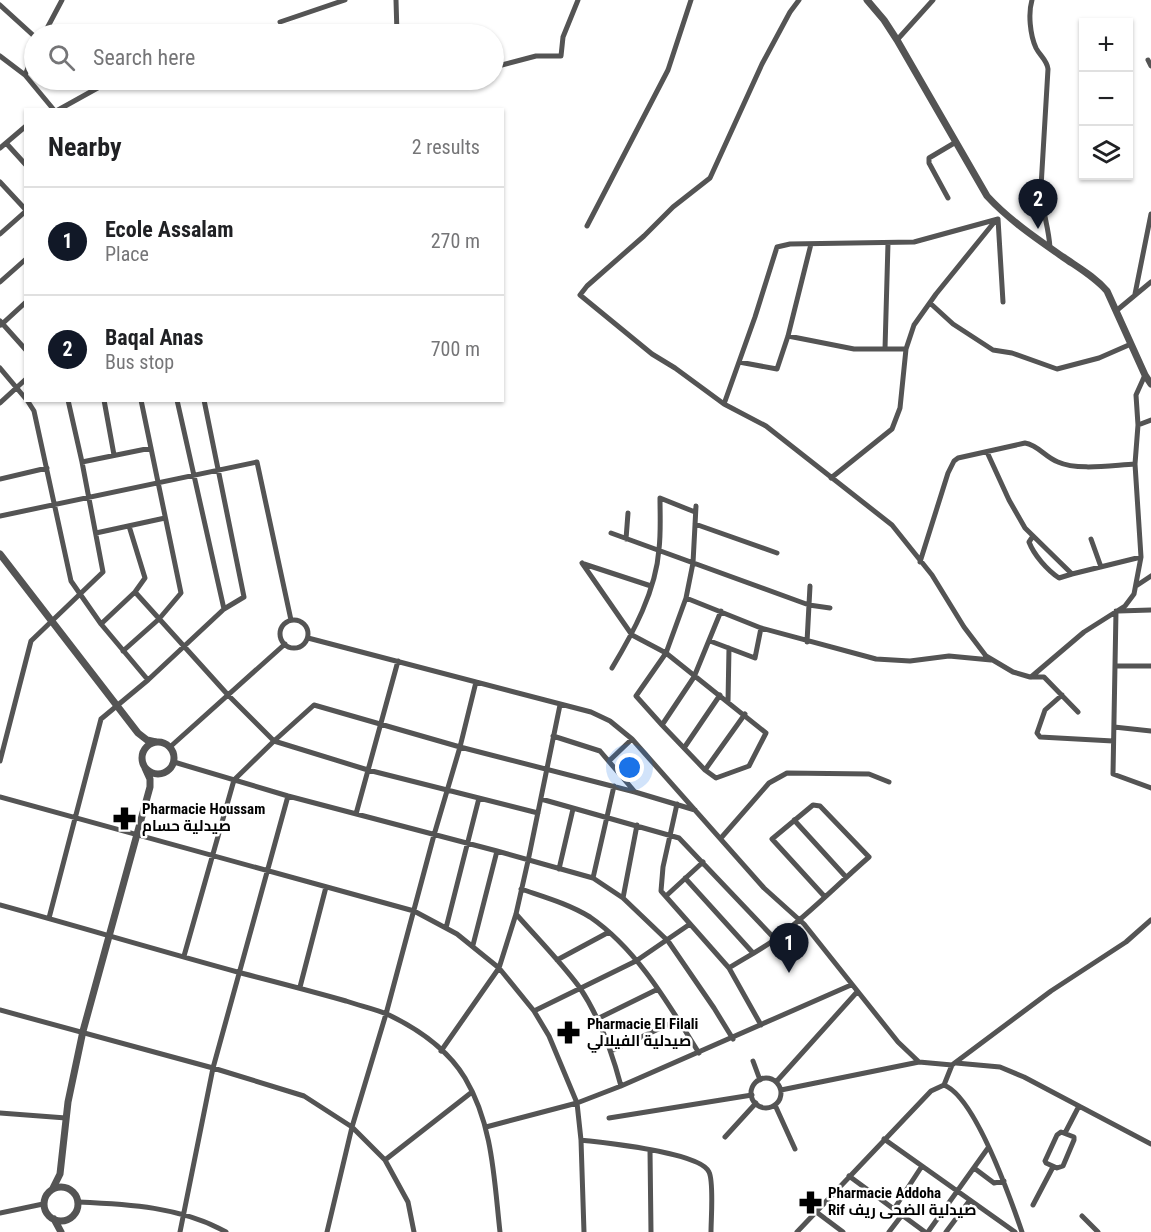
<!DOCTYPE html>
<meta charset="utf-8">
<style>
:root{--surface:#fff;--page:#f6f6f6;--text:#202124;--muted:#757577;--line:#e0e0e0;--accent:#111827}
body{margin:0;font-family:"Roboto Condensed",Cairo,sans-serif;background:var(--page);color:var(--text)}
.controls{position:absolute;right:18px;top:18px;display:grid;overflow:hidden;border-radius:0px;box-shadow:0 2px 4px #0004}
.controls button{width:54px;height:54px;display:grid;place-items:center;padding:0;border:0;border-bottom:2px solid var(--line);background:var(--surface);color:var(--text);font:30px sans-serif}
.you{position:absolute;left:630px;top:768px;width:21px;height:21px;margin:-15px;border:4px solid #fff;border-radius:50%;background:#1a73e8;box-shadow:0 0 0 9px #1a73e833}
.badge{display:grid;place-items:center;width:39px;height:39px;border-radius:50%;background:var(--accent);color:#fff;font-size:20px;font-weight:700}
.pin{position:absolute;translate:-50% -50px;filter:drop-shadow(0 2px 3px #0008)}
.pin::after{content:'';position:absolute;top:32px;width:21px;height:18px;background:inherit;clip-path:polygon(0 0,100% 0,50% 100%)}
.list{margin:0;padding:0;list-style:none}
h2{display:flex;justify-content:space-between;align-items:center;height:78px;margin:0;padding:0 24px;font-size:26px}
h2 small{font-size:20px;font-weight:400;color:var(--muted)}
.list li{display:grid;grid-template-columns:39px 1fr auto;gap:18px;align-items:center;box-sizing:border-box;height:108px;padding:0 24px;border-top:2px solid var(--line)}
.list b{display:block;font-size:22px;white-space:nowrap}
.list p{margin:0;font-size:20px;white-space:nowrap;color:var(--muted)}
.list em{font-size:20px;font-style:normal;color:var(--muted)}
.icon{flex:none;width:33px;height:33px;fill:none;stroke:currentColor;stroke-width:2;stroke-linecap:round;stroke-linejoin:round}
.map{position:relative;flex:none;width:1151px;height:1232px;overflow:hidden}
.search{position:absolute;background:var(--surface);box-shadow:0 2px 4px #0004;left:24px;top:24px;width:480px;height:66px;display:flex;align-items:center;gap:15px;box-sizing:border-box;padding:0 21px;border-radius:33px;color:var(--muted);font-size:22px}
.panel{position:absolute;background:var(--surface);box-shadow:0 2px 4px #0004;left:24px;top:108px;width:480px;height:294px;border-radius:0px}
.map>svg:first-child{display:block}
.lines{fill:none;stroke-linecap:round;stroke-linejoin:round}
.minor{stroke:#545454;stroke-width:5}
.tertiary{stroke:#545454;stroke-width:7}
.labels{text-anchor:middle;stroke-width:5;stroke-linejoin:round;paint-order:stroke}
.poi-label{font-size:15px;font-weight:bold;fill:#000;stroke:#fff;text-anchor:start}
</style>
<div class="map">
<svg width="1151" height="1232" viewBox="0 0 1151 1232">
<rect width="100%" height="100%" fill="#fff"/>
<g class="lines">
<path class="minor" d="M396 0 397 34
M799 0 790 12 762 64 710 178 673 207 644 236 587 286 580 295 652 354 675 368 724 404 766 426 892 525 932 575 964 627 986 656 1013 672 1030 677H1044L1078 712
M1032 0C1028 13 1030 35 1036 48 1040 56 1047 60 1048 69L1041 187C1041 208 1049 227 1050 248
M0 5 34 36
M280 22 345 0
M44 34 62 0
M897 40 933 0
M0 56 25 75 54 110
M1148 60 1151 66
M494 67 536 56H561L563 37 578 0
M25 75 34 54
M58 110 112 80
M6 143 26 165
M0 148 26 126
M0 182 26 210
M948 198 929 163V158L956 142
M587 226 668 70 691 0
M0 234 26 211
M0 282 26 259
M1135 294 1151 214
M930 303 953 324 993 350 1012 353 1057 369 1099 358 1131 344
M1116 311 1151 282
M0 321 26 350
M1 325 26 302
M788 336 854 349H906
M885 349 888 243
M739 362 777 369 788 336 811 244
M0 368 26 399
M27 400 34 411 71 581 101 624 148 680
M104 400 114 455
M204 400 244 597 224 609
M0 403 26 379
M724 404 755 317 777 247 790 244 914 242 998 219 1003 302
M1138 425 1151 420
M987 452 1009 500 1025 528 1072 574 1141 557
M82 462 151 448
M831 478 892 429 900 408 906 349 914 325 936 294 996 220
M0 479 47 468
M696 506 693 563 686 598 666 653 636 696 662 725 705 770 745 714
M0 516 257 462 291 620
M695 524 777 553
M96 533 165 518
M611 533 809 605 830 608
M1033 536 1029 542C1034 555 1047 570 1059 578L1072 574
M626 539 628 513
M1091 539 1101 567
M920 562 948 473 954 461 958 458 1025 443C1038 445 1045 457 1058 462 1078 471 1113 465 1135 464
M582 563 632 635 666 653 766 733 749 766 716 778 705 770
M584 564 651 586
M1136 586 1151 576
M135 592 228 695 274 741 368 770 538 813
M686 598 761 628 876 659 910 661 949 656 991 660
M1116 611 1113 774 1151 788
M1118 611 1151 610
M280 634a14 14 0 1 1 28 0a14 14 0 1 1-28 0Z
M101 624 135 592 145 578 129 526
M308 638 591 712 610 721 632 739 764 888 804 924 898 1042 919 1062
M710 641 755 658 761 628
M807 642 810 586
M123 651 159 619 181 593 141 400
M1115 666H1151
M612 668C633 633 656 591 659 549 661 532 660 515 660 498L695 512
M1031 677 1084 632 1125 606 1134 594 1141 557 1135 464 1138 425 1136 395 1145 375
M1062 695 1045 710 1037 733 1040 737 1113 741
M728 702 729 648
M662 725 694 677 721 611
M1114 727 1151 731
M553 736 600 751 635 792
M170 747 285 644
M684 748 720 695
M0 761 31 641 103 572 82 462 68 400
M609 761 632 739
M174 762 288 796 497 851 593 878 623 898 637 825
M0 797 414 911 457 934 499 968 534 1011 549 1036 577 1103 581 1140 584 1232
M541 799 679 838 775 939
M677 804 663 867 661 891 729 968 761 1025
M356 814 398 661
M794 820 846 877
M721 838 769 783 787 773 869 774 889 782
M559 869 573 809
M593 878 614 786
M685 878 753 953
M521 889C544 897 569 904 590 917 638 950 669 1005 699 1053
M666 896 703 862
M623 898 668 941 714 1008 733 1039
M0 905C80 927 160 951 241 973 276 982 311 991 346 1001 360 1006 376 1009 389 1015 418 1029 448 1050 465 1078 493 1125 494 1179 500 1232
M516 914C537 938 561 962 580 988 600 1018 612 1052 621 1086
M49 918 101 719 148 680 224 609 177 400
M446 928 479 798
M473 945 497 851
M184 956 234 780 274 741 314 705 460 747 635 792 695 810
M557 960 609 932
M729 968C745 958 762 949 777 938 809 914 838 884 869 857L820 806 813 805 772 839 825 897
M300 987 326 887
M0 1010 213 1068 304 1096 352 1127 385 1160 408 1202 414 1232
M534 1011 636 961 690 924
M597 1019 658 989
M441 1051 499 968 516 914 528 861 560 705
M611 1051 678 1020
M753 1061 760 1080
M956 1063 1000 1067 1024 1077 1151 1144
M952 1065 944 1085C975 1097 1011 1200 1022 1232
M751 1093a15 15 0 1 1 30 0a15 15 0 1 1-30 0Z
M776 1082 857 992
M781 1090 919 1062 952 1065 1051 991 1126 942 1151 920
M775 1105 795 1149
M0 1113 66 1118
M609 1118 752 1095
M486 1127 577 1103 621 1086 851 985
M1061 1132 1074 1137V1140L1063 1166 1057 1168 1046 1163 1045 1161 1057 1135Z
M1065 1133 1079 1106
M725 1137 756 1103
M884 1139 1015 1232
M581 1140C605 1143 700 1152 709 1172 714 1182 711 1219 711 1232
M650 1150 651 1232
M385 1160 472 1092
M974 1168 994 1183 1004 1181
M849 1176 925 1232
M78 1202C128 1204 182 1207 226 1232
M1033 1205 1053 1167
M894 1209 922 1166
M815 1211 843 1232
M0 1213 43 1204
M1082 1216 1098 1232
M180 1232 213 1068 288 796
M327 1232 352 1127 386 1014 434 835 460 747 476 682
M797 1232 931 1091 944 1085
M889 1232 902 1215
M928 1232 988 1148
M946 1232 970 1200"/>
<path class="tertiary" d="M867 0 884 20 897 40 987 196C1009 220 1037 239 1063 257 1079 268 1095 277 1107 291L1145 375 1151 384
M0 554 138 733 147 740 156 742
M142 758a16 16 0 1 1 32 0a16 16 0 1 1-32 0Z
M44 1204a17 17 0 1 1 34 0a17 17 0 1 1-34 0Z
M53 1188 60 1174 68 1102 83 1031 150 787V779L145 768
M54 1219 61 1232"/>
</g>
<defs>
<symbol id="pharmacy-bare" viewBox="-9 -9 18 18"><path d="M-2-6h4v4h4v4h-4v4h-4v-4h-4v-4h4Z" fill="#000" stroke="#fff" stroke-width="2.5" paint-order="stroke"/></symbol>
</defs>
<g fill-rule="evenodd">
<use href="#pharmacy-bare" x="108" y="802" width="33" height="33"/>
<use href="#pharmacy-bare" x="552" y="1016" width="33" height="33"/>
<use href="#pharmacy-bare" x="794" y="1186" width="33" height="33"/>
</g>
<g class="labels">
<g class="poi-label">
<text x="142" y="814">Pharmacie Houssam<tspan x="142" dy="17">صيدلية حسام</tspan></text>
<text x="587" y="1029">Pharmacie El Filali<tspan x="587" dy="17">صيدلية الفيلالي</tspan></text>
<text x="828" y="1198">Pharmacie Addoha<tspan x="828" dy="17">Rif صيدلية الضحى ريف</tspan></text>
</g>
</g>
</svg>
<div class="controls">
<button>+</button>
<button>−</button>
<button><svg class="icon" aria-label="layers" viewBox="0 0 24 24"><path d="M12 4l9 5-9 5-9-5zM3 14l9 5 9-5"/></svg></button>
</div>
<div class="you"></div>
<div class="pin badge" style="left:789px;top:973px">1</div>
<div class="pin badge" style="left:1038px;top:229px">2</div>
<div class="search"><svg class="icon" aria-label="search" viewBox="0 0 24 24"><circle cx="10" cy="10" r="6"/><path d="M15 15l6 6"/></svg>Search here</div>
<section class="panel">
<h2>Nearby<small>2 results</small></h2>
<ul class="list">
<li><span class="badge">1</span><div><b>Ecole Assalam</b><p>Place</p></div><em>270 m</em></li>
<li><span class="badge">2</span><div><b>Baqal Anas</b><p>Bus stop</p></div><em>700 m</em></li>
</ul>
</section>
</div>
